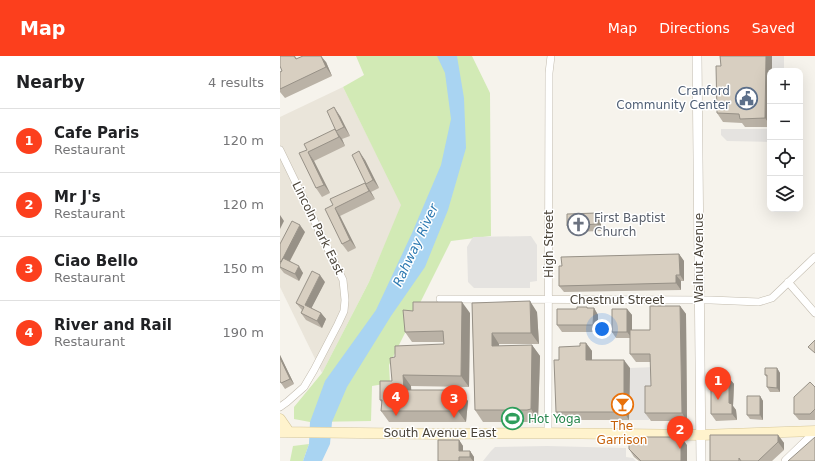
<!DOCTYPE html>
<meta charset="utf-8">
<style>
:root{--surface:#fff;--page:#f2f2f2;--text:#202124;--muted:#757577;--line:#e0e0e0;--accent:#fc3f1d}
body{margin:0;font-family:"DejaVu Sans",sans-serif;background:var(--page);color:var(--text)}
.controls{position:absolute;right:12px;top:12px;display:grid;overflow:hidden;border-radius:8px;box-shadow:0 4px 16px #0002}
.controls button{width:36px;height:36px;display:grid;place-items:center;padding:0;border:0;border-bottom:1px solid var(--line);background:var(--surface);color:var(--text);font:20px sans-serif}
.you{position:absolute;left:322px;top:273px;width:14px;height:14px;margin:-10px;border:3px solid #fff;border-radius:50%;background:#1a73e8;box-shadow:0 0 0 6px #1a73e833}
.badge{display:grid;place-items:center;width:26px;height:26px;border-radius:50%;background:var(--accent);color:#fff;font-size:13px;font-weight:700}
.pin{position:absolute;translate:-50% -33px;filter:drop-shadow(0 1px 2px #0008)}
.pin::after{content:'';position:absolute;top:21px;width:14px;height:12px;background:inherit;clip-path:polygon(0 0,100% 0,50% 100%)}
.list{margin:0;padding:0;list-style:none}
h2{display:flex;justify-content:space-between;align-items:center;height:52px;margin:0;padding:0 16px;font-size:17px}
h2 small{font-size:13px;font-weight:400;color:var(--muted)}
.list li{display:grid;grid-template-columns:26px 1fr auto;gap:12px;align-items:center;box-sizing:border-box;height:64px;padding:0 16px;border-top:1px solid var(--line)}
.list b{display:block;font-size:15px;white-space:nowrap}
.list p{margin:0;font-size:13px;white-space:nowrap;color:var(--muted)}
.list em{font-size:13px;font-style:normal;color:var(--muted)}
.icon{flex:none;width:22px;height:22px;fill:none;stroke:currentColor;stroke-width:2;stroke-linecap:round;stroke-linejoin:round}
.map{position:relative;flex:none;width:535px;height:405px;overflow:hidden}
header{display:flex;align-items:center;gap:24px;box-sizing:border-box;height:56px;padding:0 20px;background:var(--accent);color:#fff}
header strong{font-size:19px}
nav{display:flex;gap:22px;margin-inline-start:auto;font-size:14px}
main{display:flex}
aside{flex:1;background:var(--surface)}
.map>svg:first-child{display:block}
.residential{fill:#eae5da}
.green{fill:#d2eab5}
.parking{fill:#e5e3e0}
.water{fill:#a9d4f2}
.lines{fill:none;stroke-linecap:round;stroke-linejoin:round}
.minor-casing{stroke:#c2bbae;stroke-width:8}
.tertiary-casing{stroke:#c2bbae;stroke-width:10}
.secondary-casing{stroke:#d6c79b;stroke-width:11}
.minor{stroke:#fff;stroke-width:7}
.tertiary{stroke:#fff;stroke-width:9}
.secondary{stroke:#fff3cd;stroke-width:10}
.wall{fill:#bab2a6}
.shaded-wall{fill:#979187}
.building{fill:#d8cfc1;stroke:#979187}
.labels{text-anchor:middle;stroke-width:3;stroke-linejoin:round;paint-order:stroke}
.service-label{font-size:12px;fill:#4e5e75;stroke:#fff;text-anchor:end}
.worship-label{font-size:12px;fill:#5b616d;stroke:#fff;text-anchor:start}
.street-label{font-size:12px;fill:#4b4439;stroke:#fff}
.leisure-label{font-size:12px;fill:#27864d;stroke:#fff;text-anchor:start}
.food-label{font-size:12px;fill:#c56008;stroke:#fff}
.water-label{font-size:13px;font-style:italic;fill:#2e7ab2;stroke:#fff}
</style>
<header>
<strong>Map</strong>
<nav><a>Map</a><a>Directions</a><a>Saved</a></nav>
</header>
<main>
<aside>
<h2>Nearby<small>4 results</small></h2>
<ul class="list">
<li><span class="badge">1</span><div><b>Cafe Paris</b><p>Restaurant</p></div><em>120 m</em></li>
<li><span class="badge">2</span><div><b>Mr J's</b><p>Restaurant</p></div><em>120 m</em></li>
<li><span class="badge">3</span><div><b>Ciao Bello</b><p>Restaurant</p></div><em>150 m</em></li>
<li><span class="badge">4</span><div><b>River and Rail</b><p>Restaurant</p></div><em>190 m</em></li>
</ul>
</aside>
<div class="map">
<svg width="535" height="405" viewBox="0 0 535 405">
<rect width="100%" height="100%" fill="#f6f3ec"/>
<path class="residential" d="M63 31 122 149 89 226 42 317 0 231V61Z"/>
<path class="green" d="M76 0H192L210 37 211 180 171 185 109 309 110 327 92 330 91 365 30 366 14 363V351L42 317 89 226 121 149 63 31 84 19Z
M29 388 23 405H10L13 390Z"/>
<path class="parking" d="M491 0H504V15H491Z
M441 73H490V86L447 85 441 79Z
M251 180 257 189V225L250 226V232H194L188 226 187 191 193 181Z
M375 311V335L369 336V364H349V340L335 312H350Z
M267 390 346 392V401L353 402 356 405H203L211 395 215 391Z"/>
<path class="water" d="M157 0H177L184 42 186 92 168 154 145 211 111 260 67 331 52 366 50 388 42 405H23L29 388 30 366 45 325 96 254 132 177 161 109 171 63 165 17Z"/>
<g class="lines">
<defs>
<path id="minor" d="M0 94 63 224 65 244 64 255 58 268 34 314 24 331 7 346 0 351
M508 226 535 257
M160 243 431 244 479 246 492 242 535 201
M268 377 269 17 271 0"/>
<path id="tertiary" d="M417 0 421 405
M506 405 535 377"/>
<path id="secondary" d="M0 363 9 376
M0 376 157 378 262 377 421 379 535 375"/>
</defs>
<use href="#minor" class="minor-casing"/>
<use href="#tertiary" class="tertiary-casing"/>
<use href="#secondary" class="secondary-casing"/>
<use href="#minor" class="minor"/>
<use href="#tertiary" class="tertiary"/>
<use href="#secondary" class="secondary"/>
</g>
<path class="wall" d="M0 0H15L17 3 46 6 52 20 5 42 0 36V16L2 15Z
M440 0H492V15H490V71H465L462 67 443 66 437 57 441 10Z
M60 60 70 80 62 83 65 90 34 105 50 137 42 141 36 132 27 94 55 73Z
M85 104 99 132 91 136 95 143 60 160 76 192 68 196 62 188 53 149 85 127Z
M317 157 321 164V175L292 176 287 170Z
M25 176 10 205 23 217 19 225 4 217 0 212V188Z
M399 198 404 205V225H401V234L284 236 279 230 282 210Z
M45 226 31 252 41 257 46 263 42 272 26 264 21 257 22 254 21 253 16 247Z
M192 247 257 256 259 288H219V290L252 289 260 300 258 364 255 366H203L195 354Z
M400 250 406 258 407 365H371L365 357 371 330V306H356L350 298V282H336L332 276 347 253 352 259V274H370Z
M314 252 318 259V276H282L277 269 297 253Z
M190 257 189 331 131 330V334L188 345 186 366H109L101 355 102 347 100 344 112 325 115 301 164 288 163 286H132L125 276Z
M306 287 312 295V304L350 312 349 364H282L276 356 279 304 300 290Z
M0 299 14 328 5 333 1 327Z
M497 312 500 317V336H490L487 331V321L485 319Z
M449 322 454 328 453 350 456 354 457 364 436 365 431 358Z
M535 331V364H519L514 358Z
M480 340 483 345V364L470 363 467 359Z
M498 379 504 387V394L492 405H430Z
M179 384 183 390V395H190L194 401V405H158Z
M407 389V405H359L354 401 349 393Z"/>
<path class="shaded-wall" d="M41 0 46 6 52 20 46 11Z
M486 0H492V15H490V69L485 62Z
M54 51 60 60 70 80 64 71Z
M56 75 62 83 65 90 59 81Z
M79 95 85 104 99 132 93 124Z
M28 96 34 105 50 137 44 129Z
M85 127 91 136 95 143 89 135Z
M55 152 60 160 76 192 70 184Z
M317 157 321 164V175L317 168Z
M0 159 4 165 0 173Z
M20 169 25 176 6 212 1 206Z
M399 198 404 205V225L400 219Z
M19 210 23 217 19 225 15 218Z
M40 219 45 226 30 255 25 249Z
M396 219 401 225V234L396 227Z
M250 245 257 256 259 288 251 277Z
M182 246 190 257 189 331 181 320Z
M400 250 406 258 407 365 402 357Z
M314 252 318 259V276L313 269Z
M347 253 352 259V282L347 276Z
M41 257 46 263 42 272 37 265Z
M212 277 219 288 220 301 212 290Z
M306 287 312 295V313L306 304Z
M252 289 260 300 258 364 251 353Z
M0 299 14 328 10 323 0 302Z
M344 304 350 312 349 364 344 356Z
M497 312 500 317V336L497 332Z
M123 319 131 330 132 345 124 334Z
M449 322 454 328 453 350 456 354 457 364 452 358 449 347Z
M180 334 188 345 186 366 178 355Z
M480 340 483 345V364L480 359Z
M498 379 504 387V394L498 386Z
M401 381 407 389V405H401Z
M179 384 183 390V401L179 395Z
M190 395 194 401V405H193L190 401Z"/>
<path class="building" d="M0 0H14L16 3 23 0H41L46 11 0 33V16L2 15 0 10Z
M440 0H486L485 62 460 63 459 58 437 57 436 10H441Z
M54 51 64 71 56 75 47 55Z
M55 73 59 81 28 96 44 129 36 132 19 97 27 94 24 88Z
M79 95 93 124 86 128 72 99Z
M85 127 89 135 55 152 70 184 62 188 45 153 53 149 50 143Z
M317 157V168L287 170V158Z
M12 165 20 169 1 206 0 205V188Z
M399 198 400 219H396V227L279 230V210H282L281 201Z
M3 202 19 210 15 218 0 211V208Z
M32 215 40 219 25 249 41 257 37 265 21 257 24 251 16 247Z
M250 245 251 277H212V290L252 289 251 353 247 354H195L192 247Z
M133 246H182L181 320 123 319 124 334H180L178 355H101L102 344H100V325H112L110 302 115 301V290L164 288 163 275 125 276 123 254 133 255Z
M370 250H400L402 357H365V330H371L370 298H350V274H370Z
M297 251H307V252H314L313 269H277V253H297Z
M332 253H347V276H332Z
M535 284V297L528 291Z
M300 287H306V304H344V356H276L274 304H279V291L300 290Z
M0 302 10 323 1 327 0 325Z
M485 312H497V332L487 331V319H485Z
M449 322V347L452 348V358H431V323Z
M530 326 535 331V353L530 358H514V341Z
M467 340H480V359H467Z
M430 379H498V386L478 405H461L459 402V405H430Z
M349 381H401V405H361L349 393Z
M535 381V405H508Z
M158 384H179V395H190V401H179V405H158Z"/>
<defs>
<symbol id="civic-ring" viewBox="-11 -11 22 22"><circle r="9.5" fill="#fff" stroke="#5c6f8a" stroke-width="1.5"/><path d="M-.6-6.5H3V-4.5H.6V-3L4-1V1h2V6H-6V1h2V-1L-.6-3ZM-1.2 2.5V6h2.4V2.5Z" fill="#5c6f8a"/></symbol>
<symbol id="church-ring" viewBox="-11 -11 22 22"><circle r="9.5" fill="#fff" stroke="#6b7280" stroke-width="1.5"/><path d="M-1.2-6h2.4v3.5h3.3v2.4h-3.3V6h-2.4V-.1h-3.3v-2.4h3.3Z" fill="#6b7280"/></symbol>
<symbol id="bar-ring" viewBox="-11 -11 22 22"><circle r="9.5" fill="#fff" stroke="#e8710a" stroke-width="1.5"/><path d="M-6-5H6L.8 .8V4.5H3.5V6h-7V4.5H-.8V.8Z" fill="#e8710a"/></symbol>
<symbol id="stadium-ring" viewBox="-11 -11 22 22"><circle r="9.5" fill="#fff" stroke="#2e9e5b" stroke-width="1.5"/><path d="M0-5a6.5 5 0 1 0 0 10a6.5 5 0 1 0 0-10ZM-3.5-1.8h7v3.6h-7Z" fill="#2e9e5b"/></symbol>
</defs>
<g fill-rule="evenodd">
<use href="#civic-ring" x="454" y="30" width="25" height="25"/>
<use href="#church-ring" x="286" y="156" width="25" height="25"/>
<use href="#bar-ring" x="330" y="336" width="25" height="25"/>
<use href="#stadium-ring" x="220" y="350" width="25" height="25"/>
</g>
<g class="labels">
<g class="service-label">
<text x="450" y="39">Cranford<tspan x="450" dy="14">Community Center</tspan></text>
</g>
<g class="worship-label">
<text x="314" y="166">First Baptist<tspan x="314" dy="14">Church</tspan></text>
</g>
<g class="street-label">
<text transform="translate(38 172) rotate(64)" y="4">Lincoln Park East</text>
<text transform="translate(269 188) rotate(-90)" y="4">High Street</text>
<text transform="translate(419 202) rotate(-90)" y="4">Walnut Avenue</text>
<text x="337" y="248">Chestnut Street</text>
<text x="160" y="381">South Avenue East</text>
</g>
<g class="leisure-label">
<text x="248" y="367">Hot Yoga</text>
</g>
<g class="food-label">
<text x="342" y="374">The<tspan x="342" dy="14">Garrison</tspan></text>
</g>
<g class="water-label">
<text transform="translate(135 189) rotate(-65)" y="5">Rahway River</text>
</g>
</g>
</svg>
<div class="controls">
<button>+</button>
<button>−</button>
<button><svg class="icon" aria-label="locate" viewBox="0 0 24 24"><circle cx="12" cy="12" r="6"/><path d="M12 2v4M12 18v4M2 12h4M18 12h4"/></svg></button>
<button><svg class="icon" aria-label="layers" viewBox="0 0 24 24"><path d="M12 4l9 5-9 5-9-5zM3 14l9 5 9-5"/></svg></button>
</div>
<div class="you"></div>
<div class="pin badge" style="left:438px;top:344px">1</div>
<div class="pin badge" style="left:400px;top:393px">2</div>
<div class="pin badge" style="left:174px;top:362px">3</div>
<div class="pin badge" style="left:116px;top:360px">4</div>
</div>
</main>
